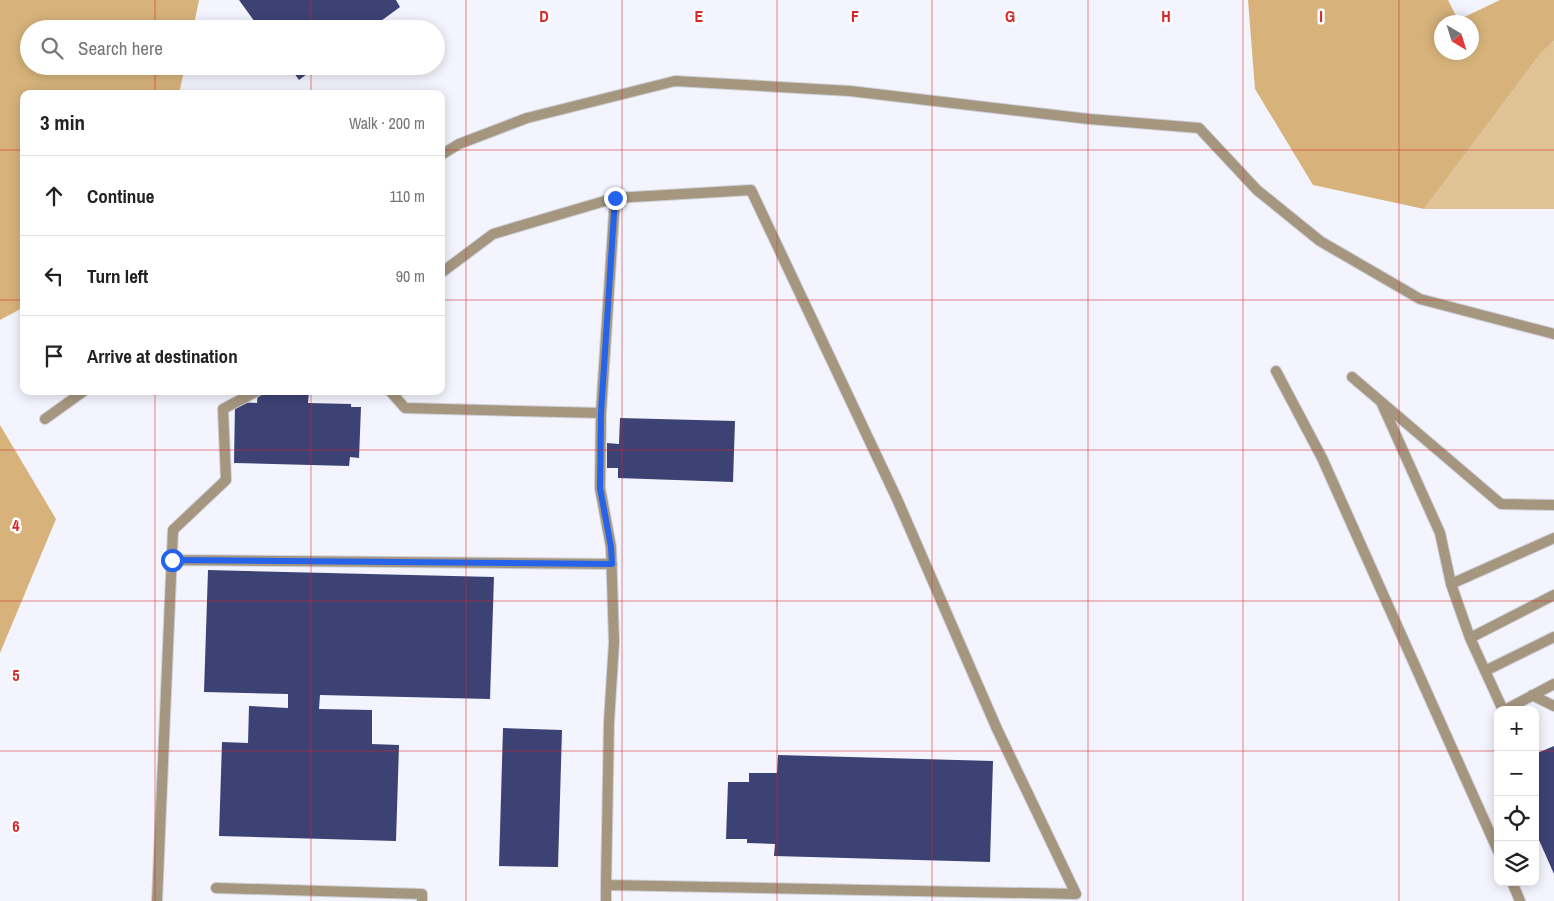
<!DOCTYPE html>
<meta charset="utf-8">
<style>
:root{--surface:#fff;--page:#f6f6f6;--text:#222;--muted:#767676;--line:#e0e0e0}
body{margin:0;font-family:"Archivo Narrow",sans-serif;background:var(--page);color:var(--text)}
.controls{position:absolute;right:15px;bottom:15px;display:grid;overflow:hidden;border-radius:10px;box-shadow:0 2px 12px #0003}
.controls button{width:45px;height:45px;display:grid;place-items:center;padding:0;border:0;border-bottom:1px solid var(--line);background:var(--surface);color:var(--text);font:25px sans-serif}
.compass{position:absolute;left:1434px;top:15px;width:45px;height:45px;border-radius:50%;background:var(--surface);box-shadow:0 2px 12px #0003;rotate:142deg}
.stop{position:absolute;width:15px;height:15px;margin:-11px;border:4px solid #2563eb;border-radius:50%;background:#fff}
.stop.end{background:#2563eb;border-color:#fff;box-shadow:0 1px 5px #0008}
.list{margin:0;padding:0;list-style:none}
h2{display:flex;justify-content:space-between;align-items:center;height:65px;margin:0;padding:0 20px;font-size:21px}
h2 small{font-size:16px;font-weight:400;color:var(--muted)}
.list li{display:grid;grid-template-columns:32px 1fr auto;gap:15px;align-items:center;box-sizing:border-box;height:80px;padding:0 20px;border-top:1px solid var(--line)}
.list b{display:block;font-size:19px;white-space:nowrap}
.list em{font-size:16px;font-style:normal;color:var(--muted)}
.icon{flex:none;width:28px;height:28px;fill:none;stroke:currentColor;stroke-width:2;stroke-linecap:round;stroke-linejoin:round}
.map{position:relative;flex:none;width:1554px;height:901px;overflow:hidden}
.search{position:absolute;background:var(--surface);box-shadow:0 2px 12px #0003;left:20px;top:20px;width:425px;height:55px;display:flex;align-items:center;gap:12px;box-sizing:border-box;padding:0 18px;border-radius:28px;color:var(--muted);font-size:19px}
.panel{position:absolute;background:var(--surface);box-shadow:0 2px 12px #0003;left:20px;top:90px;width:425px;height:305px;border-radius:10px}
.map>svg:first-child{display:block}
.green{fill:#e0c395}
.forest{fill:#d7b37b;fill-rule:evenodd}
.building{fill:#3d4274}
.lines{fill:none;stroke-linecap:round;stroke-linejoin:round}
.service-casing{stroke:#cecfd7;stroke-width:12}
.service{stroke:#a5967f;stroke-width:10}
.route{stroke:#2563eb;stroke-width:6}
.grid{fill:none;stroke:#d62828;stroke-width:1;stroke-opacity:0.55}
.grid-label{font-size:16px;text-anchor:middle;font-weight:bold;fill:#d62828;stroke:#fff;stroke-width:5;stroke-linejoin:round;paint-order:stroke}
</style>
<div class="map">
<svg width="1554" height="901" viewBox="0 0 1554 901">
<rect width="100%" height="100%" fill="#f3f4fd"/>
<path class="green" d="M1554 41V209H1424L1540 54Z"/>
<path class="forest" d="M0 0H199L193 29H29V66H185L179 94H24V307L0 320Z
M1248 0H1448L1458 20 1500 0H1554V41L1540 54 1424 209 1313 185 1255 89ZM1442 22H1472V52H1442Z
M0 425 56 519 0 653Z"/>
<path class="building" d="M239 0H396L400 7 370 29H260Z
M289 66H318L299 80Z
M258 391 309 392 308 403 351 404V407H361L359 458 350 457 349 466 234 463 235 404 238 402 257 403Z
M620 418 735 421 733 482 618 478V468H607V443L619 444Z
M208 570 494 577 490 699 320 695 319 709 372 710V744L399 745 396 841 219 836 222 742 248 743 249 706 288 708V694L204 692Z
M503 728 562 730 558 867 499 866Z
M1554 746V874L1535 831V754Z
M778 755 993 761 990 862 774 856 775 844 747 843V839H726L728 782H749V773H777Z"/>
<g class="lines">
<defs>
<path id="service" d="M441 155 459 144 527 118 675 81 850 91 1089 119 1199 128 1257 190 1320 241 1420 299 1554 334
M441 273 493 234 615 198
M1276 371 1322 458 1498 851
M1352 377 1501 504 1554 505
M390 391 405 408 601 413
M1382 404 1440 533 1451 584
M45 419 84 391
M171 560 612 564
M1470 638 1554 595
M1485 671 1554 637
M1532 695 1554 706
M1503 710 1470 638 1451 584 1554 538
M1505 710 1554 684
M1512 882 1520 901
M216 888 422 894V901
M157 901 173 530 226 480 223 409 257 391
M606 901V885L609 722 614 642 611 547 600 488 601 413 615 198 751 190 897 499 997 729 1076 894 606 885"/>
</defs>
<use href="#service" class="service-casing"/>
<use href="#service" class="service"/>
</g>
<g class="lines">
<path class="route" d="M172 560 612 564 611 547 600 488 601 413 615 198"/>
</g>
<path class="grid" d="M155 0V29M311 0V29M466 0V901M622 0V901M777 0V901M932 0V901M1088 0V901M1243 0V901M1399 0V901M155 66V94M311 66V94M0 150H24M441 150H1554M0 300H24M441 300H1554M155 391V901M311 391V901M0 450H1554M0 601H1554M0 751H1498M1535 751H1554"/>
<g class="grid-label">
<text x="544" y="22">D</text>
<text x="699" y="22">E</text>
<text x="855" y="22">F</text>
<text x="1010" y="22">G</text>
<text x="1166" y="22">H</text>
<text x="1321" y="22">I</text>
<text x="16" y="531">4</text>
<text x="16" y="681">5</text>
<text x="16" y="832">6</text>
</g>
</svg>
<div class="controls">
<button>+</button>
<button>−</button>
<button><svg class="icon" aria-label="locate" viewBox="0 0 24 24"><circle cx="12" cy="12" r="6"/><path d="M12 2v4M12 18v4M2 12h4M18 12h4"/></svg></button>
<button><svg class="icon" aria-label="layers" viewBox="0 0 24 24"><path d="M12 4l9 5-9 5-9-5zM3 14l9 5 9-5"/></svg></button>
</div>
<svg class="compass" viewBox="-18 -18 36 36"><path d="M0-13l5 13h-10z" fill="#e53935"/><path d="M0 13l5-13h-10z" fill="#767676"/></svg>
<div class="stop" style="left:172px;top:560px"></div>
<div class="stop end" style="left:615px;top:198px"></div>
<div class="search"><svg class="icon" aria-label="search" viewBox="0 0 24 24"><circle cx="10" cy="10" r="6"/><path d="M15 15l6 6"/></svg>Search here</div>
<section class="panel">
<h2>3 min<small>Walk · 200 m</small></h2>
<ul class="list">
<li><svg class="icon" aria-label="ahead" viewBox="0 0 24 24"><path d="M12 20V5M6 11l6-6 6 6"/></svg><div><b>Continue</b></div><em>110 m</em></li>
<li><svg class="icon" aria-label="left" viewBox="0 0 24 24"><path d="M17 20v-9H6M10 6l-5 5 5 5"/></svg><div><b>Turn left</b></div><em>90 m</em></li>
<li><svg class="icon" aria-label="arrive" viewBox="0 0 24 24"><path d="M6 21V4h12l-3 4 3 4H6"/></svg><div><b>Arrive at destination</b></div></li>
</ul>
</section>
</div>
